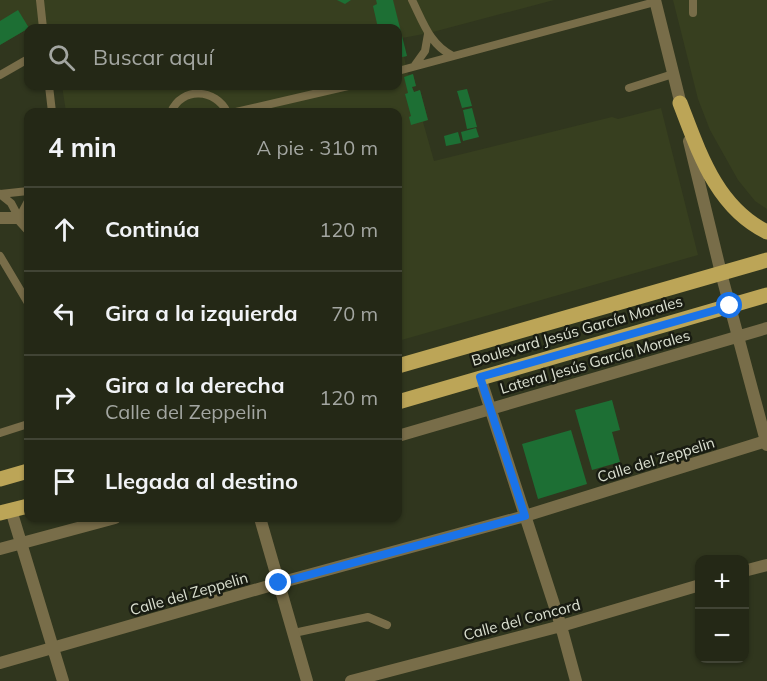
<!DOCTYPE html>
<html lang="es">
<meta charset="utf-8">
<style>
:root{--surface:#242816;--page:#2c301f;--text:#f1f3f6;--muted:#a3a6a1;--line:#414435}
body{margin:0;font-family:Mulish,sans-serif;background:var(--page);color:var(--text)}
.controls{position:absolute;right:18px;bottom:18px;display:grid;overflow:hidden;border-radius:12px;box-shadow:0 2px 4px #0004}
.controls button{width:54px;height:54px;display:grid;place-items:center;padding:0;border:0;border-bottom:2px solid var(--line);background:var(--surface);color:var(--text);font:30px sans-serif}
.stop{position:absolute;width:18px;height:18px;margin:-14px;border:4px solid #1a73e8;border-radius:50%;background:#fff}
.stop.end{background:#1a73e8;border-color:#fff;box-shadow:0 2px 6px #0008}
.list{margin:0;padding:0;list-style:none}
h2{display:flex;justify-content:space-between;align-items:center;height:78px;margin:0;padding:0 24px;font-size:26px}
h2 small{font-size:20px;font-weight:400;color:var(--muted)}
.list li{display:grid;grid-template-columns:39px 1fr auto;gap:18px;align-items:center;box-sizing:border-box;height:84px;padding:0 24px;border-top:2px solid var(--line)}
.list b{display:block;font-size:22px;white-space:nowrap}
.list p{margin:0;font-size:20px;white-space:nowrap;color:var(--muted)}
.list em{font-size:20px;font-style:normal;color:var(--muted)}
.icon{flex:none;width:33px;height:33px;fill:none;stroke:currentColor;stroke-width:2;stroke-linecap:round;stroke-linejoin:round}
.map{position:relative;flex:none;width:767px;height:681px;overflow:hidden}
.search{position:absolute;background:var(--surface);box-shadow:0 2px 4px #0004;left:24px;top:24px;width:378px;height:66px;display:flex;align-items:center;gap:15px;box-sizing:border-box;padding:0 21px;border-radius:12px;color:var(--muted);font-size:22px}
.panel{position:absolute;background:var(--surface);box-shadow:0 2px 4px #0004;left:24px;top:108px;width:378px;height:414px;border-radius:12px}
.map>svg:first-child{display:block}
.built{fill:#373f1f}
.building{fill:#1d6f34}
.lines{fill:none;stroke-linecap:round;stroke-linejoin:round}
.lane{stroke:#786d49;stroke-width:8}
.street{stroke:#786d49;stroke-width:12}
.primary{stroke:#bca557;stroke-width:15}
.route{stroke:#1a73e8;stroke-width:8}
.labels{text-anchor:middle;stroke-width:5;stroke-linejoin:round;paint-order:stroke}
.street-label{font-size:15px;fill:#dbe0d1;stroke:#191c12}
</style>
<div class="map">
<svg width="767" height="681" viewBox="0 0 767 681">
<rect width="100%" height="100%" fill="#30361e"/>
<path class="built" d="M0 0H554L429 33 402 38 407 56 404 57 408 75 413 74 416 86 412 87 414 92 420 90 428 120 423 122 434 161 612 117 618 119 661 108 698 255 398 341V112H66L62 86H398V28H56L55 24 37 25 29 28 0 45Z
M673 0H767V209L755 201 738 180 710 130 698 99Z"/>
<path class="building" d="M337 0H351L345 4Z
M376 0H393L407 56 398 58V28H378L373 6 377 4Z
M18 10 29 28 0 45V21Z
M413 74 416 86 412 87 414 92 420 90 428 120 411 125 409 117 411 116 405 94 408 93 404 77Z
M467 89 472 106 462 108 457 91Z
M472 108 477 127 467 129 463 110Z
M476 128 479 137 463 141 461 132Z
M458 132 461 143 446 146 444 136Z
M612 400 620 430 612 432 620 462 592 470 575 410Z
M571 430 587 484 538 499 522 444Z"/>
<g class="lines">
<path class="lane" d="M40 0 43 28
M412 0C423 22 430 45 453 56
M693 0V13
M415 65 425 51 428 34
M398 71 655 2
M0 75 28 59
M49 86 52 112
M629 88 673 74
M171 112C182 86 216 89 227 112
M236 112 348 86
M0 194 11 203 19 218
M0 194 28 191
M19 218 28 201
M0 256 28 303
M0 433 28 424
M294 633 368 617 387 625"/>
<path class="street" d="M655 0 682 109
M689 141 721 273 767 445
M0 218H19L28 228
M480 377 561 626 576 681
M398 436 767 328
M11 510 63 681
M260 518 307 681
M0 549 115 518
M744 571 767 565
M0 663 279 583 525 516 766 441
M351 681 561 626 700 585"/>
<path class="primary" d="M680 103C699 152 716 207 767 232
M398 366 767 260
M398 402 767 295
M0 479 28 471
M0 513 28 506"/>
</g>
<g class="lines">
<path class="route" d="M279 583 525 516 480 377 730 306"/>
</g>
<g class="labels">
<g class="street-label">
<text transform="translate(577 331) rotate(-16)" y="5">Boulevard Jesús García Morales</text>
<text transform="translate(595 362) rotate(-16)" y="5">Lateral Jesús García Morales</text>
<text transform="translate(656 460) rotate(-17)" y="5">Calle del Zeppelin</text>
<text transform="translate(189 594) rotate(-16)" y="5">Calle del Zeppelin</text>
<text transform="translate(522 620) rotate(-15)" y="5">Calle del Concord</text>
</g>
</g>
</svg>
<div class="controls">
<button>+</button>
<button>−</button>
</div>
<div class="stop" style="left:730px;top:306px"></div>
<div class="stop end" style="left:279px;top:583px"></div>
<div class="search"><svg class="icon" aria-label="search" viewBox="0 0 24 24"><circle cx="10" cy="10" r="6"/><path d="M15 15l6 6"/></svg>Buscar aquí</div>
<section class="panel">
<h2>4 min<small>A pie · 310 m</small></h2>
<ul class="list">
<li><svg class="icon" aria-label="ahead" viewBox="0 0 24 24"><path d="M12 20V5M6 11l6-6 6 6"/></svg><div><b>Continúa</b></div><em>120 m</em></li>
<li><svg class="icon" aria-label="left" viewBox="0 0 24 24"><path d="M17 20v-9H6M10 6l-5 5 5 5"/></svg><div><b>Gira a la izquierda</b></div><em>70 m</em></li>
<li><svg class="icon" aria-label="right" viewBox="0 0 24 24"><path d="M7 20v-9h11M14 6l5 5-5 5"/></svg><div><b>Gira a la derecha</b><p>Calle del Zeppelin</p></div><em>120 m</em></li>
<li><svg class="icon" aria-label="arrive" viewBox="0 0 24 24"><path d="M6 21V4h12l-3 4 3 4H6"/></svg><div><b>Llegada al destino</b></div></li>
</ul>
</section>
</div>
